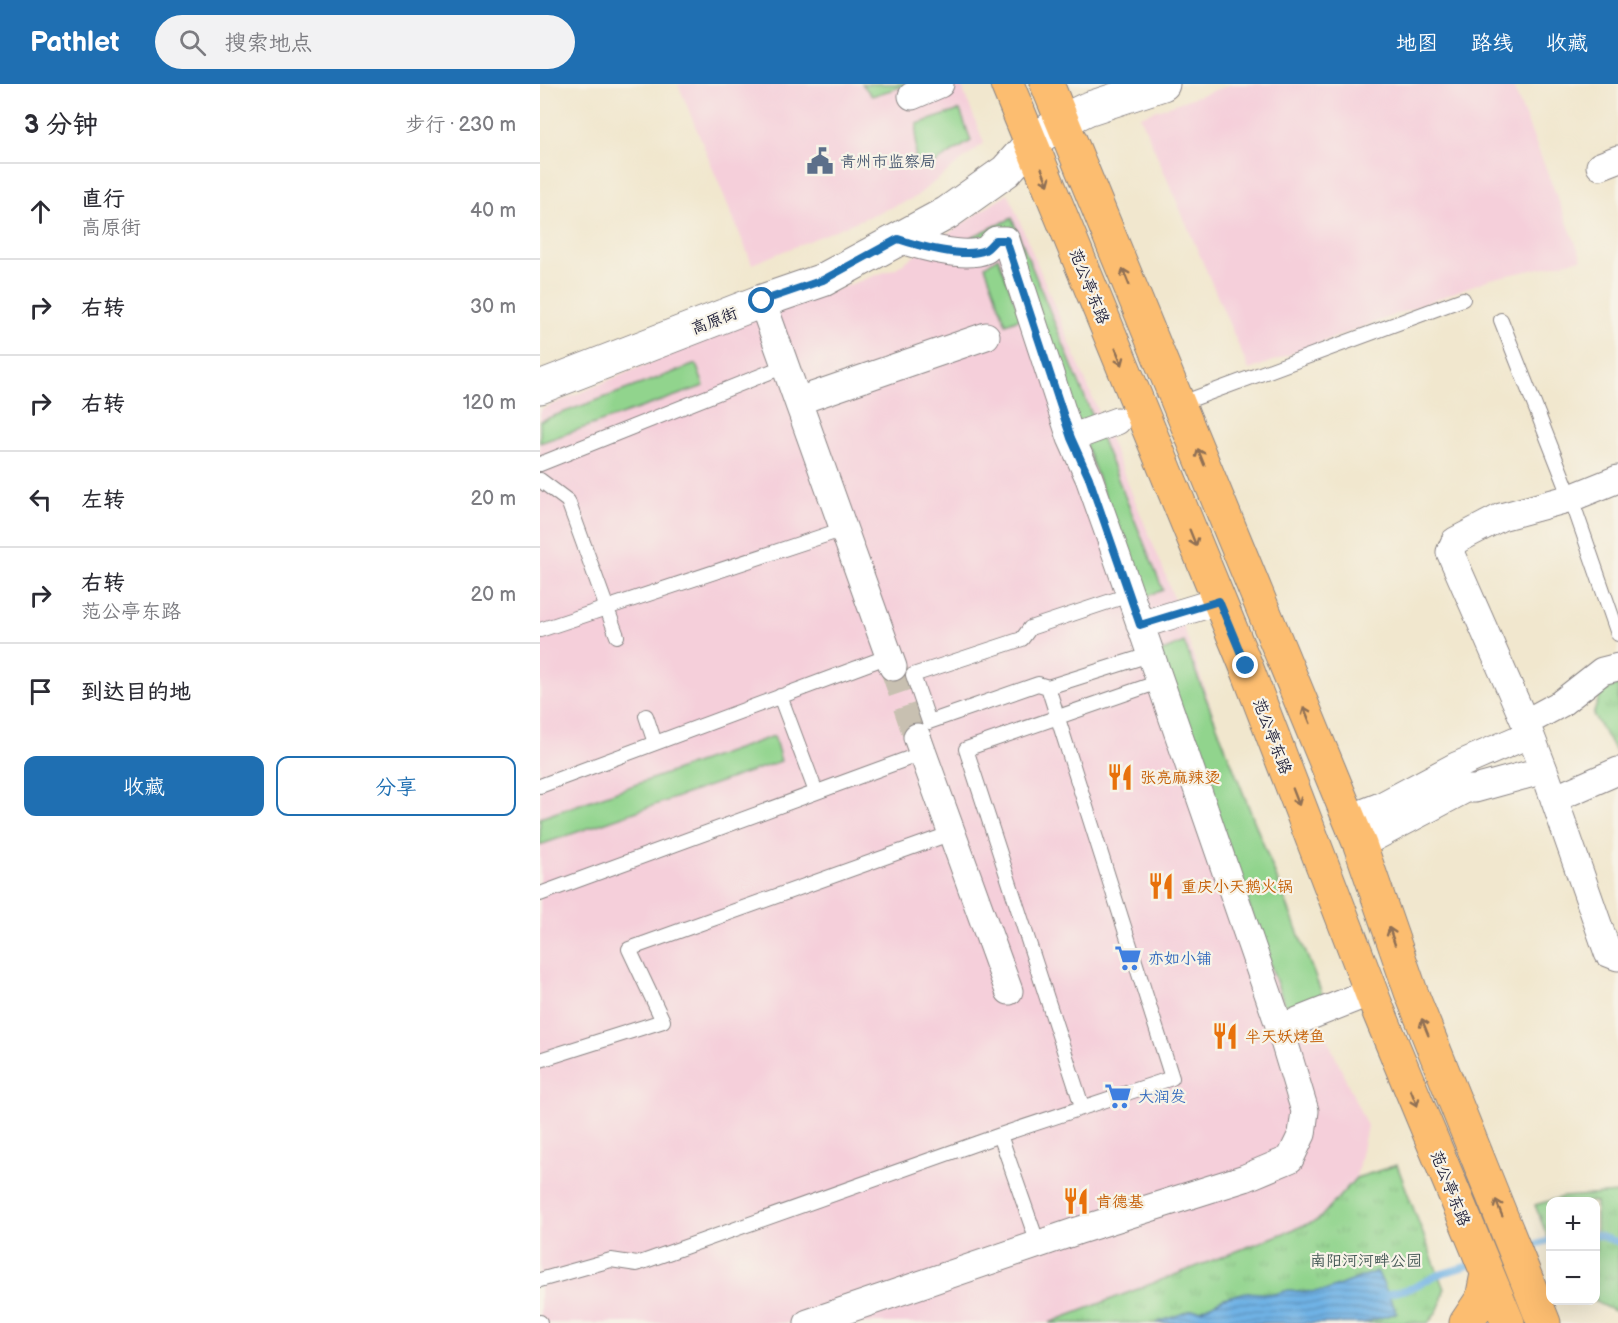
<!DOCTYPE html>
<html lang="zh">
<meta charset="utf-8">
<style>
:root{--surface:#fff;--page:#f2f2f3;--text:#2b2b33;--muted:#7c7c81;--line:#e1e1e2;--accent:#1f6fb2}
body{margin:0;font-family:"Balsamiq Sans","LXGW WenKai TC",sans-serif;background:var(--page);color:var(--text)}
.controls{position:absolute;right:18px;bottom:18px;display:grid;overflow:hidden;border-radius:12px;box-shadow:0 6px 24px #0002}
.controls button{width:54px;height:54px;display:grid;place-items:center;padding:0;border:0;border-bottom:2px solid var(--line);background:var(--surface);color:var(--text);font:30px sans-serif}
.stop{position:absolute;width:18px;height:18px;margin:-14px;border:4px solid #1f6fb2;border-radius:50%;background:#fff}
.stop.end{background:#1f6fb2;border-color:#fff;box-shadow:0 2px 6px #0008}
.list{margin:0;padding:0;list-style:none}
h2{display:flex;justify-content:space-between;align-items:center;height:78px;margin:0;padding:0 24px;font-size:26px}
h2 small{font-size:20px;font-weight:400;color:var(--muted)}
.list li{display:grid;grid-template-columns:39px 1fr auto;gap:18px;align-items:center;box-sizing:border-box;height:96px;padding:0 24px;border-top:2px solid var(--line)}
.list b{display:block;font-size:22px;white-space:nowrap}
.list p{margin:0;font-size:20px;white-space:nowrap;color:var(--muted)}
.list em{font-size:20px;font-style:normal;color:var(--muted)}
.actions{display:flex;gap:12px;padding:18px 24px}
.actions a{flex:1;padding:14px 0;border:2px solid var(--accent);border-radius:12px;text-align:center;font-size:21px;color:var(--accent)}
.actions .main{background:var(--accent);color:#fff}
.icon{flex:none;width:33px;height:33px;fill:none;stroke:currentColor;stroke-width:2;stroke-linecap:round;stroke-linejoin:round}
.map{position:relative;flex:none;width:1078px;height:1239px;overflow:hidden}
header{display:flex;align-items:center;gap:36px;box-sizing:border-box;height:84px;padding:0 30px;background:var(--accent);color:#fff}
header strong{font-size:28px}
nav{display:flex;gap:33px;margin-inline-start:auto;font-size:21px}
.search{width:420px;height:54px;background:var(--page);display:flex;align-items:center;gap:15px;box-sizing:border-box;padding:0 21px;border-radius:33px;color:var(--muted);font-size:22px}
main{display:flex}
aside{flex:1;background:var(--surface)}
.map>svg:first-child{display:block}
.built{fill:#f5cfda}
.grass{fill:#91d48d;stroke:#5a7b64;stroke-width:1.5}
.park{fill:url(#park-tufts);stroke:#5a7b64;stroke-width:1.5}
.water{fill:url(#water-rules);stroke:#496a90;stroke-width:1.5}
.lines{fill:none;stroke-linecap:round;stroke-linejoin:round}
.stream{stroke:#70b2e5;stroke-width:7}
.minor-tunnel{stroke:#c8c0b1;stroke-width:27;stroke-dasharray:27 14;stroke-linecap:butt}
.service-casing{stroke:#8a8484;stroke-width:16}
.minor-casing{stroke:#8a8484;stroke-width:29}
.tertiary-casing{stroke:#8a8484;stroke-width:35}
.primary-casing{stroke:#8a8484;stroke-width:35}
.service{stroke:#fff;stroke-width:14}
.minor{stroke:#fff;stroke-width:27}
.tertiary{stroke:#fff;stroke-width:33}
.primary{stroke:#fcbd6f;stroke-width:33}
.oneway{stroke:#8f7055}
.route{stroke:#1f6fb2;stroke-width:8}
.labels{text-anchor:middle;stroke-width:4.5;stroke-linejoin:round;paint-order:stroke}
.service-label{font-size:16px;fill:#4e5e75;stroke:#f7f3e8;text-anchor:start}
.street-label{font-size:16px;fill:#22223b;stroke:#f7f3e8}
.food-label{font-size:16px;fill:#c56008;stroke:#f7f3e8;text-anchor:start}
.shop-label{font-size:16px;fill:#366cbe;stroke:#f7f3e8;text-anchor:start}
.park-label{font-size:16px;fill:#435754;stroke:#f7f3e8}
</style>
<header>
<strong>Pathlet</strong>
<div class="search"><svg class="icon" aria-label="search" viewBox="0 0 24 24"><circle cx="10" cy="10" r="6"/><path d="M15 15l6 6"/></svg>搜索地点</div>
<nav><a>地图</a><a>路线</a><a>收藏</a></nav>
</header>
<main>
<aside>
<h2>3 分钟<small>步行 · 230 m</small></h2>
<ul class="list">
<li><svg class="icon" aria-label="ahead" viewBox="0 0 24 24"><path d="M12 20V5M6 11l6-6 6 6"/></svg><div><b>直行</b><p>高原街</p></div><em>40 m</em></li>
<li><svg class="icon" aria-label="right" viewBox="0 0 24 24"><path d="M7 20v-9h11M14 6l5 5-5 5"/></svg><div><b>右转</b></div><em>30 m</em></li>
<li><svg class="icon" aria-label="right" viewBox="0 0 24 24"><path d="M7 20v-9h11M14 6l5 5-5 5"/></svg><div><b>右转</b></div><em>120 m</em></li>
<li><svg class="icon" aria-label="left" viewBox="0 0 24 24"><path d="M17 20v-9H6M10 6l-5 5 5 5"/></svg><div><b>左转</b></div><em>20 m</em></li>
<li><svg class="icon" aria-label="right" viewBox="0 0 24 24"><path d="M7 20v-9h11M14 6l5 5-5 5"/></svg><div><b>右转</b><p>范公亭东路</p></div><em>20 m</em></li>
<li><svg class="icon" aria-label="arrive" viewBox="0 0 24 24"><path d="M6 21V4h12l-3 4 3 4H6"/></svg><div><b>到达目的地</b></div></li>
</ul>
<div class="actions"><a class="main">收藏</a><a>分享</a></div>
</aside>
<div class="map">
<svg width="1078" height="1239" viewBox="0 0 1078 1239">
<defs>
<pattern id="park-tufts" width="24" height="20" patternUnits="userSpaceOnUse" patternTransform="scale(1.5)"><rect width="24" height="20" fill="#91d48d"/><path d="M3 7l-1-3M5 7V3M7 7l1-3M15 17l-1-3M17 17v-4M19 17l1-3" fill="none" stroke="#7db67b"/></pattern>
<pattern id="water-rules" width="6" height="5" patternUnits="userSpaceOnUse" patternTransform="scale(1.5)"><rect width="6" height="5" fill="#70b2e5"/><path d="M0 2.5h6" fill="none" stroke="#5c90bb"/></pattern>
</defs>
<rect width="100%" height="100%" fill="#f7f3e8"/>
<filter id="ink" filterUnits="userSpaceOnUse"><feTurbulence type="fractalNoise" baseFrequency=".0167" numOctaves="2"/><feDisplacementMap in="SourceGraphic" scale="12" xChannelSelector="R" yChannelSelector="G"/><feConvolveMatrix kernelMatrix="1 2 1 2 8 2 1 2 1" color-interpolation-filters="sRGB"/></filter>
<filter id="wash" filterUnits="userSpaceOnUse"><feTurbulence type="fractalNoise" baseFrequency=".008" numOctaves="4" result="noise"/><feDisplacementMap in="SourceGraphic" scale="24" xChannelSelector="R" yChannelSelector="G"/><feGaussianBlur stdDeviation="1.35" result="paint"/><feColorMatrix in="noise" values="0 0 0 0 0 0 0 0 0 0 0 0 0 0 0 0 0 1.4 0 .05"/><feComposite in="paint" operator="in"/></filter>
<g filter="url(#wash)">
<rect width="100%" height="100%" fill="#f1e7ce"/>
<path class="built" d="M138 0H421L444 59 374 114 212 180Z
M692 0H972L1042 175 950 195 709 286 600 32Z
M468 109 626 492 777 932 827 1042 816 1094 778 1136 509 1239H0V326L197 241 356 184Z"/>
<path class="grass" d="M322 0H370L332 12Z
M420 26 431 57 385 85 375 76 377 40Z
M472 134 623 506 602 514 467 146 444 157 431 153Z
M458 173 481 234 466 240 445 182Z
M156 280 164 302 0 359V337Z
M644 558 788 925 750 936 618 569Z
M234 652 241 677 0 761V734Z"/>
<path class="park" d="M1078 600V671L1053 631 1061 608Z
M857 1081 904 1205C902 1219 898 1228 888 1239H509L778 1136 816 1094Z
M1078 1109V1229L1053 1217 1056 1216V1118H1011L1010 1159 995 1121 1023 1113Z"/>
<path class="water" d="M837 1187 857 1229 823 1239H616L652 1226H661L684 1214 706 1208 734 1210 749 1206 766 1208 785 1207Z"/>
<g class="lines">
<path class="stream" d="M1056 1151 1078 1158
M984 1164 1011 1156
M840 1212 872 1204 897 1191 934 1180"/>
</g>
</g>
<g filter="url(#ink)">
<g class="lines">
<path class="minor-tunnel" d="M353 583 377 653"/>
<defs>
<path id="service" d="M961 236 1031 414 1078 550
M639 320 923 215
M0 380 245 282
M0 396 28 417 77 552
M589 511 490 544 482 555 373 591 389 638 498 600 508 603 609 571
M0 546 304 445
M240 612 276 708
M106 632 115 659
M0 702 349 572
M0 810 383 669
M0 976 123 937 89 865 412 749
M542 1022 426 665 619 598
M460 1051 498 1160
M0 1196 71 1176 97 1180 460 1051 632 994 508 603
M0 1238V1239"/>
<path id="minor" d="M372 12 400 0
M1060 82 1078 75
M222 217 353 583
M258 317 446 252
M531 354 577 337
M600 541 679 517
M985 639 1020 620 1062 587 1078 583
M990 650 910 468 915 457 961 433 1031 414 1078 395
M377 653 469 907
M1004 686 1068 869 1078 873
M1014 715 1078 687
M810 734 843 721 916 682 990 650 1004 686 935 705H926L820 761
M740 944 831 908
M268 1239 537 1147 705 1094 750 1075 762 1050 765 1027 740 944 576 470 549 394 531 354 466 156H456C452 159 449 164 445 166 425 175 379 162 359 155"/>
<path id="tertiary" d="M0 303 222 217 283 196 407 129 466 87 491 59 522 37 547 25 623 0"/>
<path id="primary" d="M467 0 706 582 836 921 968 1239
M507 0 820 761 871 908 1004 1239
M926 1239 942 1215 947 1190"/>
</defs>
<use href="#service" class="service-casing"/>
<use href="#minor" class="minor-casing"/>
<use href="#tertiary" class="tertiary-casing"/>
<use href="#primary" class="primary-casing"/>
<use href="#service" class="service"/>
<use href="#minor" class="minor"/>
<use href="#tertiary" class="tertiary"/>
<use href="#primary" class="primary"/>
</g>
<defs><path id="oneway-shaft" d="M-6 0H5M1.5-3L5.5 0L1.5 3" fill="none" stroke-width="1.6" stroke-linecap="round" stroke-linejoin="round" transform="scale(1.5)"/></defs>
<g class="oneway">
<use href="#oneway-shaft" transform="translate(505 93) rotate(68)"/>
<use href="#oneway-shaft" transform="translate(586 193) rotate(-112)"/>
<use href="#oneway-shaft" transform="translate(579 273) rotate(68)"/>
<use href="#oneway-shaft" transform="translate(661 373) rotate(-112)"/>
<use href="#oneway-shaft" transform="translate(653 454) rotate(68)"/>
<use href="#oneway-shaft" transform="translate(767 631) rotate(-112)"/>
<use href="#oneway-shaft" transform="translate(756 713) rotate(69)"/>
<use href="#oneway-shaft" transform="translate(852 852) rotate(-109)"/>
<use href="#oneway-shaft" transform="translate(885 943) rotate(-112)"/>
<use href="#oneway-shaft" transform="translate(874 1014) rotate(68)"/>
<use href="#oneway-shaft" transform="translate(959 1124) rotate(-112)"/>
</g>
</g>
<g class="lines" filter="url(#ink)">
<path class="route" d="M222 217 283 196 358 155C379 162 425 175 445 166 449 164 452 159 456 156H466L531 354 549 394 600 541 679 517 706 582"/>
</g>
<defs>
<symbol id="civic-bare" viewBox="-9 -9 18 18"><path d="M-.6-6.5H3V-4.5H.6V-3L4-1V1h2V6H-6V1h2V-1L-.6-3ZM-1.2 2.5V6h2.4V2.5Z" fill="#5c6f8a" stroke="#f7f3e8" stroke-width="2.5" paint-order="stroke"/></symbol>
<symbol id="restaurant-bare" viewBox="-9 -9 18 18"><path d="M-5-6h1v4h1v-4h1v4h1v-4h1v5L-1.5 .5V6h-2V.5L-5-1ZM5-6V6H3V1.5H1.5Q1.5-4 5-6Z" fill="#e8710a" stroke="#f7f3e8" stroke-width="2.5" paint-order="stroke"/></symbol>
<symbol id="supermarket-bare" viewBox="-9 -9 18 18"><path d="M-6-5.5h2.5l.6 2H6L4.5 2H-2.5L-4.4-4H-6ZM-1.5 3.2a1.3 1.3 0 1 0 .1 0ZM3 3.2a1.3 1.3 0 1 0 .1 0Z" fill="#3f7fe0" stroke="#f7f3e8" stroke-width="2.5" paint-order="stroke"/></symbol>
</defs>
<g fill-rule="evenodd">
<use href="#civic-bare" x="261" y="58" width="38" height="38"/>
<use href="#restaurant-bare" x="561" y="674" width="38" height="38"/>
<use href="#restaurant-bare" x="602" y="783" width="38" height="38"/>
<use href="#supermarket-bare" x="569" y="855" width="38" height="38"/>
<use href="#restaurant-bare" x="666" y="933" width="38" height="38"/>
<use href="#supermarket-bare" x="559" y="993" width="38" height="38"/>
<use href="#restaurant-bare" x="517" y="1098" width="38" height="38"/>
</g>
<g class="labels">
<g class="service-label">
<text x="300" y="83">青州市监察局</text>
</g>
<g class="street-label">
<text transform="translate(550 202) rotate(68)" y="6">范公亭东路</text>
<text transform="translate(174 236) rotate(-21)" y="6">高原街</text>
<text transform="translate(733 652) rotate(69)" y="6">范公亭东路</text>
<text transform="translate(911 1104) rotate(68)" y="6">范公亭东路</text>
</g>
<g class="food-label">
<text x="600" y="699">张亮麻辣烫</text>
<text x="641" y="808">重庆小天鹅火锅</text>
<text x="705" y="958">半天妖烤鱼</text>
<text x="556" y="1123">肯德基</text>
</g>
<g class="shop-label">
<text x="608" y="880">亦如小铺</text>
<text x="598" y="1018">大润发</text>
</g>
<g class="park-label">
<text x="826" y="1182">南阳河河畔公园</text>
</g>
</g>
</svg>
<div class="controls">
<button>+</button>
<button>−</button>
</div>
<div class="stop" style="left:222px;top:217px"></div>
<div class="stop end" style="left:706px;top:582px"></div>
</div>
</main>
